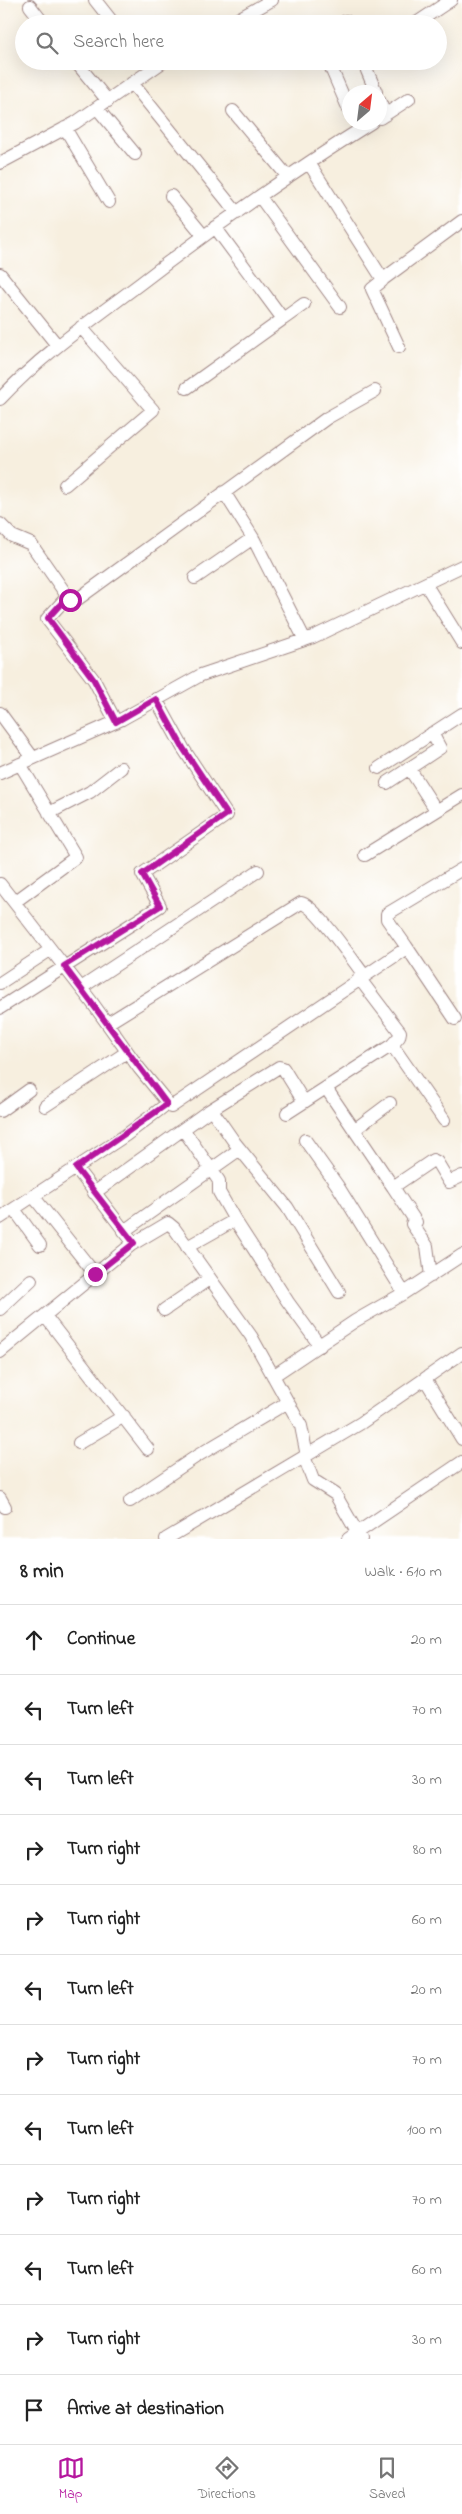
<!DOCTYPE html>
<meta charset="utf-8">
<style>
:root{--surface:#fff;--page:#f6f6f6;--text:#222;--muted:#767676;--line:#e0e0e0;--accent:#b5179e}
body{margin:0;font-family:"Indie Flower",sans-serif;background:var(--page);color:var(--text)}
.compass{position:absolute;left:342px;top:85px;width:45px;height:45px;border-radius:50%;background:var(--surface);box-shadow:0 5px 20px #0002;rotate:28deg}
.stop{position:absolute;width:15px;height:15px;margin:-11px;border:4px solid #b5179e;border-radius:50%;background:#fff}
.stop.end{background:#b5179e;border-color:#fff;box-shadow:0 1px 5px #0008}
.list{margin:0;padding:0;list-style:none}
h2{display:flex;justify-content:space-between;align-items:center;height:65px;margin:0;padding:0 20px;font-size:21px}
h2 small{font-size:16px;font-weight:400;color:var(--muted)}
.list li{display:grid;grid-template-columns:32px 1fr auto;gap:15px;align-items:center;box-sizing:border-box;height:70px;padding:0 20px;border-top:1px solid var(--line)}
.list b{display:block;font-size:19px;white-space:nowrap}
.list em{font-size:16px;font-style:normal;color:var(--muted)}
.icon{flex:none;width:28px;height:28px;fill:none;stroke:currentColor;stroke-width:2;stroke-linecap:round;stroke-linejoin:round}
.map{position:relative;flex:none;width:462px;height:1539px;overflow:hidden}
.search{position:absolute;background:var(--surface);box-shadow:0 5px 20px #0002;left:15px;right:15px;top:15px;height:55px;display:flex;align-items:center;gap:12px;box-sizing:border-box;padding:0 18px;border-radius:28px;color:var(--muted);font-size:19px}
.sheet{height:905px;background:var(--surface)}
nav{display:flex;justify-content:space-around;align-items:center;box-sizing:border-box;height:70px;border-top:1px solid var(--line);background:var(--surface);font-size:14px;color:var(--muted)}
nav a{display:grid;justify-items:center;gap:2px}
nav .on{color:var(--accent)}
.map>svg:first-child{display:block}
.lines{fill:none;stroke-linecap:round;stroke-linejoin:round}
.minor-casing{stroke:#a08785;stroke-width:14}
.minor{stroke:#fff;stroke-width:12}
.route{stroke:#b5179e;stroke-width:6}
</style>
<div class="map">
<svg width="462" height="1539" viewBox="0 0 462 1539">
<rect width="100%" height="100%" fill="#fff"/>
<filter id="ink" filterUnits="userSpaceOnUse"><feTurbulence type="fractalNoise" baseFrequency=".02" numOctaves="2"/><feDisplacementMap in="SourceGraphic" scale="10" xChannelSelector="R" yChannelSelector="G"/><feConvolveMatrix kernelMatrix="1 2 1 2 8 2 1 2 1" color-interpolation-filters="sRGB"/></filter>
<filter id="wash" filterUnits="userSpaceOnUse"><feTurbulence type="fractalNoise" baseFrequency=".0096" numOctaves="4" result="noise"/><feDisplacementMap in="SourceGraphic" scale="20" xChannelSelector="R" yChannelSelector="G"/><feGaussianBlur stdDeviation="1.12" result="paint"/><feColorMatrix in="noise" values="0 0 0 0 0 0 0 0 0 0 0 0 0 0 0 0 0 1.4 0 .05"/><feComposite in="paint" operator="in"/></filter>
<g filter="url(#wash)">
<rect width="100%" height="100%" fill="#f7efdf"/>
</g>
<g filter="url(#ink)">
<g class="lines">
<defs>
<path id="minor" d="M95 0 114 24
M30 6 44 24
M346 21 347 24
M229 24 272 0
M415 24 451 0
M75 61 108 101
M328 61 350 112
M363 61 376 92
M132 83 237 213
M380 102 385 115
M97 108 135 154
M233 111 288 177
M380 118 409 99
M65 128 109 202
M0 163 75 123 164 61
M309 163 382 278V281L372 289 399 347
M171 196 203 235
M260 197 340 307
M0 274 57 345
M382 280 462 221
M283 319 304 304
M187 388 283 319 215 227
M0 399C42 354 92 320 141 283 215 226 292 172 372 122
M65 485 153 410 81 327
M224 492 253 538 305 640
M0 524 12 536 31 544 70 600 75 601 327 418 375 391
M195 578 253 538
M426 585 462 643
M68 596 47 619 94 680 116 722
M0 713 33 758
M379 768 462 714
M409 768 436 810
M0 773 122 719 201 675 313 637 462 566
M387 783 440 748 432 733
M49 813 90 792 121 768
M365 855 462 795
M0 884 91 1001 139 1068 171 1107 405 949 406 946 387 919V914L462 869
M16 901 76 857 20 764
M406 946 455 1019
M0 983 50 950
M81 988 258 871
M0 1008 160 906 142 874 227 815 183 748 156 699
M108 1023 301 903C315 905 353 961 364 975
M392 1045 444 1120
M326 1088 393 1187 433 1160 437 1162 449 1182 462 1176
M45 1106 127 1052
M212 1110 235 1143 287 1207 339 1292
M0 1111 29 1090
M287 1113 304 1102
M183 1129 219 1181V1192L235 1220 288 1302 320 1346
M354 1130 390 1103
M305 1140 337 1185 404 1293
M76 1168 129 1237
M393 1187 416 1222
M94 1193 207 1112 279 1067 283 1068 304 1102 392 1045 399 1037 400 1032 359 978
M33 1196 95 1274
M14 1209 40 1245
M0 1218 126 1135 167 1104
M412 1224 427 1246 431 1276
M124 1231 240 1149
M187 1247 235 1220
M0 1309 31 1280
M164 1310 209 1279
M45 1316 148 1449
M0 1352 131 1245 168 1223 174 1228 251 1336 301 1426 306 1451 305 1459 313 1480 335 1494 361 1539
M273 1376 355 1321 404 1293 462 1255
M425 1379 462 1439
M79 1443 124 1416
M0 1498 5 1507
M130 1501 197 1456 288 1402
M166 1539 361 1423 462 1353
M348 1539 462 1462"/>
</defs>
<use href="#minor" class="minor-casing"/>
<use href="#minor" class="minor"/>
</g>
</g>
<g class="lines" filter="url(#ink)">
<path class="route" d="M70 600 68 596 48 618 94 680 116 722 156 699 183 748 227 814 142 874 160 906 64 966 167 1104 76 1168 134 1243 95 1274"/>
</g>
</svg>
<svg class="compass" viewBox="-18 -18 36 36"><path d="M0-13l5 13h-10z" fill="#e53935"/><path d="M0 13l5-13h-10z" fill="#767676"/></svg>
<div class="stop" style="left:70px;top:600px"></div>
<div class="stop end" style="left:95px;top:1274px"></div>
<div class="search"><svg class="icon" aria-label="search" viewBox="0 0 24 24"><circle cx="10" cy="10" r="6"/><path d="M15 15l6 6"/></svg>Search here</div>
</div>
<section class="sheet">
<h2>8 min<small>Walk · 610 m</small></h2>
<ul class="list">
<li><svg class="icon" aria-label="ahead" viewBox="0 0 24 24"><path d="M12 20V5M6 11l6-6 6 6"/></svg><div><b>Continue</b></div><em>20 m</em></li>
<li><svg class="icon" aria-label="left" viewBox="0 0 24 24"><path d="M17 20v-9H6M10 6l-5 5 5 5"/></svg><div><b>Turn left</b></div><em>70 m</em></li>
<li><svg class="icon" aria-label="left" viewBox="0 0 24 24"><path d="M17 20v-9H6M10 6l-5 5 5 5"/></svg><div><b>Turn left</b></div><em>30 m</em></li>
<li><svg class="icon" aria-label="right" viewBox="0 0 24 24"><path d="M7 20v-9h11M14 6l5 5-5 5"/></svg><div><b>Turn right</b></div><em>80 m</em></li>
<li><svg class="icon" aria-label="right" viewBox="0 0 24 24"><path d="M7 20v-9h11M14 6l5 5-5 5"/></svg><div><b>Turn right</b></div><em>60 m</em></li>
<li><svg class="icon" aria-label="left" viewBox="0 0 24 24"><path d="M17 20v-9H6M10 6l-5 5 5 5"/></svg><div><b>Turn left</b></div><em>20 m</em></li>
<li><svg class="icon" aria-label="right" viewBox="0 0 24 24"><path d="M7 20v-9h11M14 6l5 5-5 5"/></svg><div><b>Turn right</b></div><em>70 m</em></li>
<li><svg class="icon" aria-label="left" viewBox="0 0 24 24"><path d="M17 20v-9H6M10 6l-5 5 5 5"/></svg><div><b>Turn left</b></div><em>100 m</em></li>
<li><svg class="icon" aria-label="right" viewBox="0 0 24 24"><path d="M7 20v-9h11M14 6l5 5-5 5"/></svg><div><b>Turn right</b></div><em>70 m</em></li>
<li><svg class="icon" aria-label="left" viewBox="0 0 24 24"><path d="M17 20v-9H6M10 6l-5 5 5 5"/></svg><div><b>Turn left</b></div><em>60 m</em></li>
<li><svg class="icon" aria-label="right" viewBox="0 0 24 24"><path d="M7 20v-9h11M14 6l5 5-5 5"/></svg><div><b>Turn right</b></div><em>30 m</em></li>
<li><svg class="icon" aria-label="arrive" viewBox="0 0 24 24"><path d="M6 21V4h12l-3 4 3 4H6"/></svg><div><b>Arrive at destination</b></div></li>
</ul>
</section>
<nav>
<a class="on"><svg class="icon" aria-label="map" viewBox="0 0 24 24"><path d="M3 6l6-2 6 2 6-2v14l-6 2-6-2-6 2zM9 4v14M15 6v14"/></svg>Map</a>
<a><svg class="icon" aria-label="directions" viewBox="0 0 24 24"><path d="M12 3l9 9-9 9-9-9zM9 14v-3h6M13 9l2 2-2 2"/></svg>Directions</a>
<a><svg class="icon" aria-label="saved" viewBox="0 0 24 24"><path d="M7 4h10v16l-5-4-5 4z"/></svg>Saved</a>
</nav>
